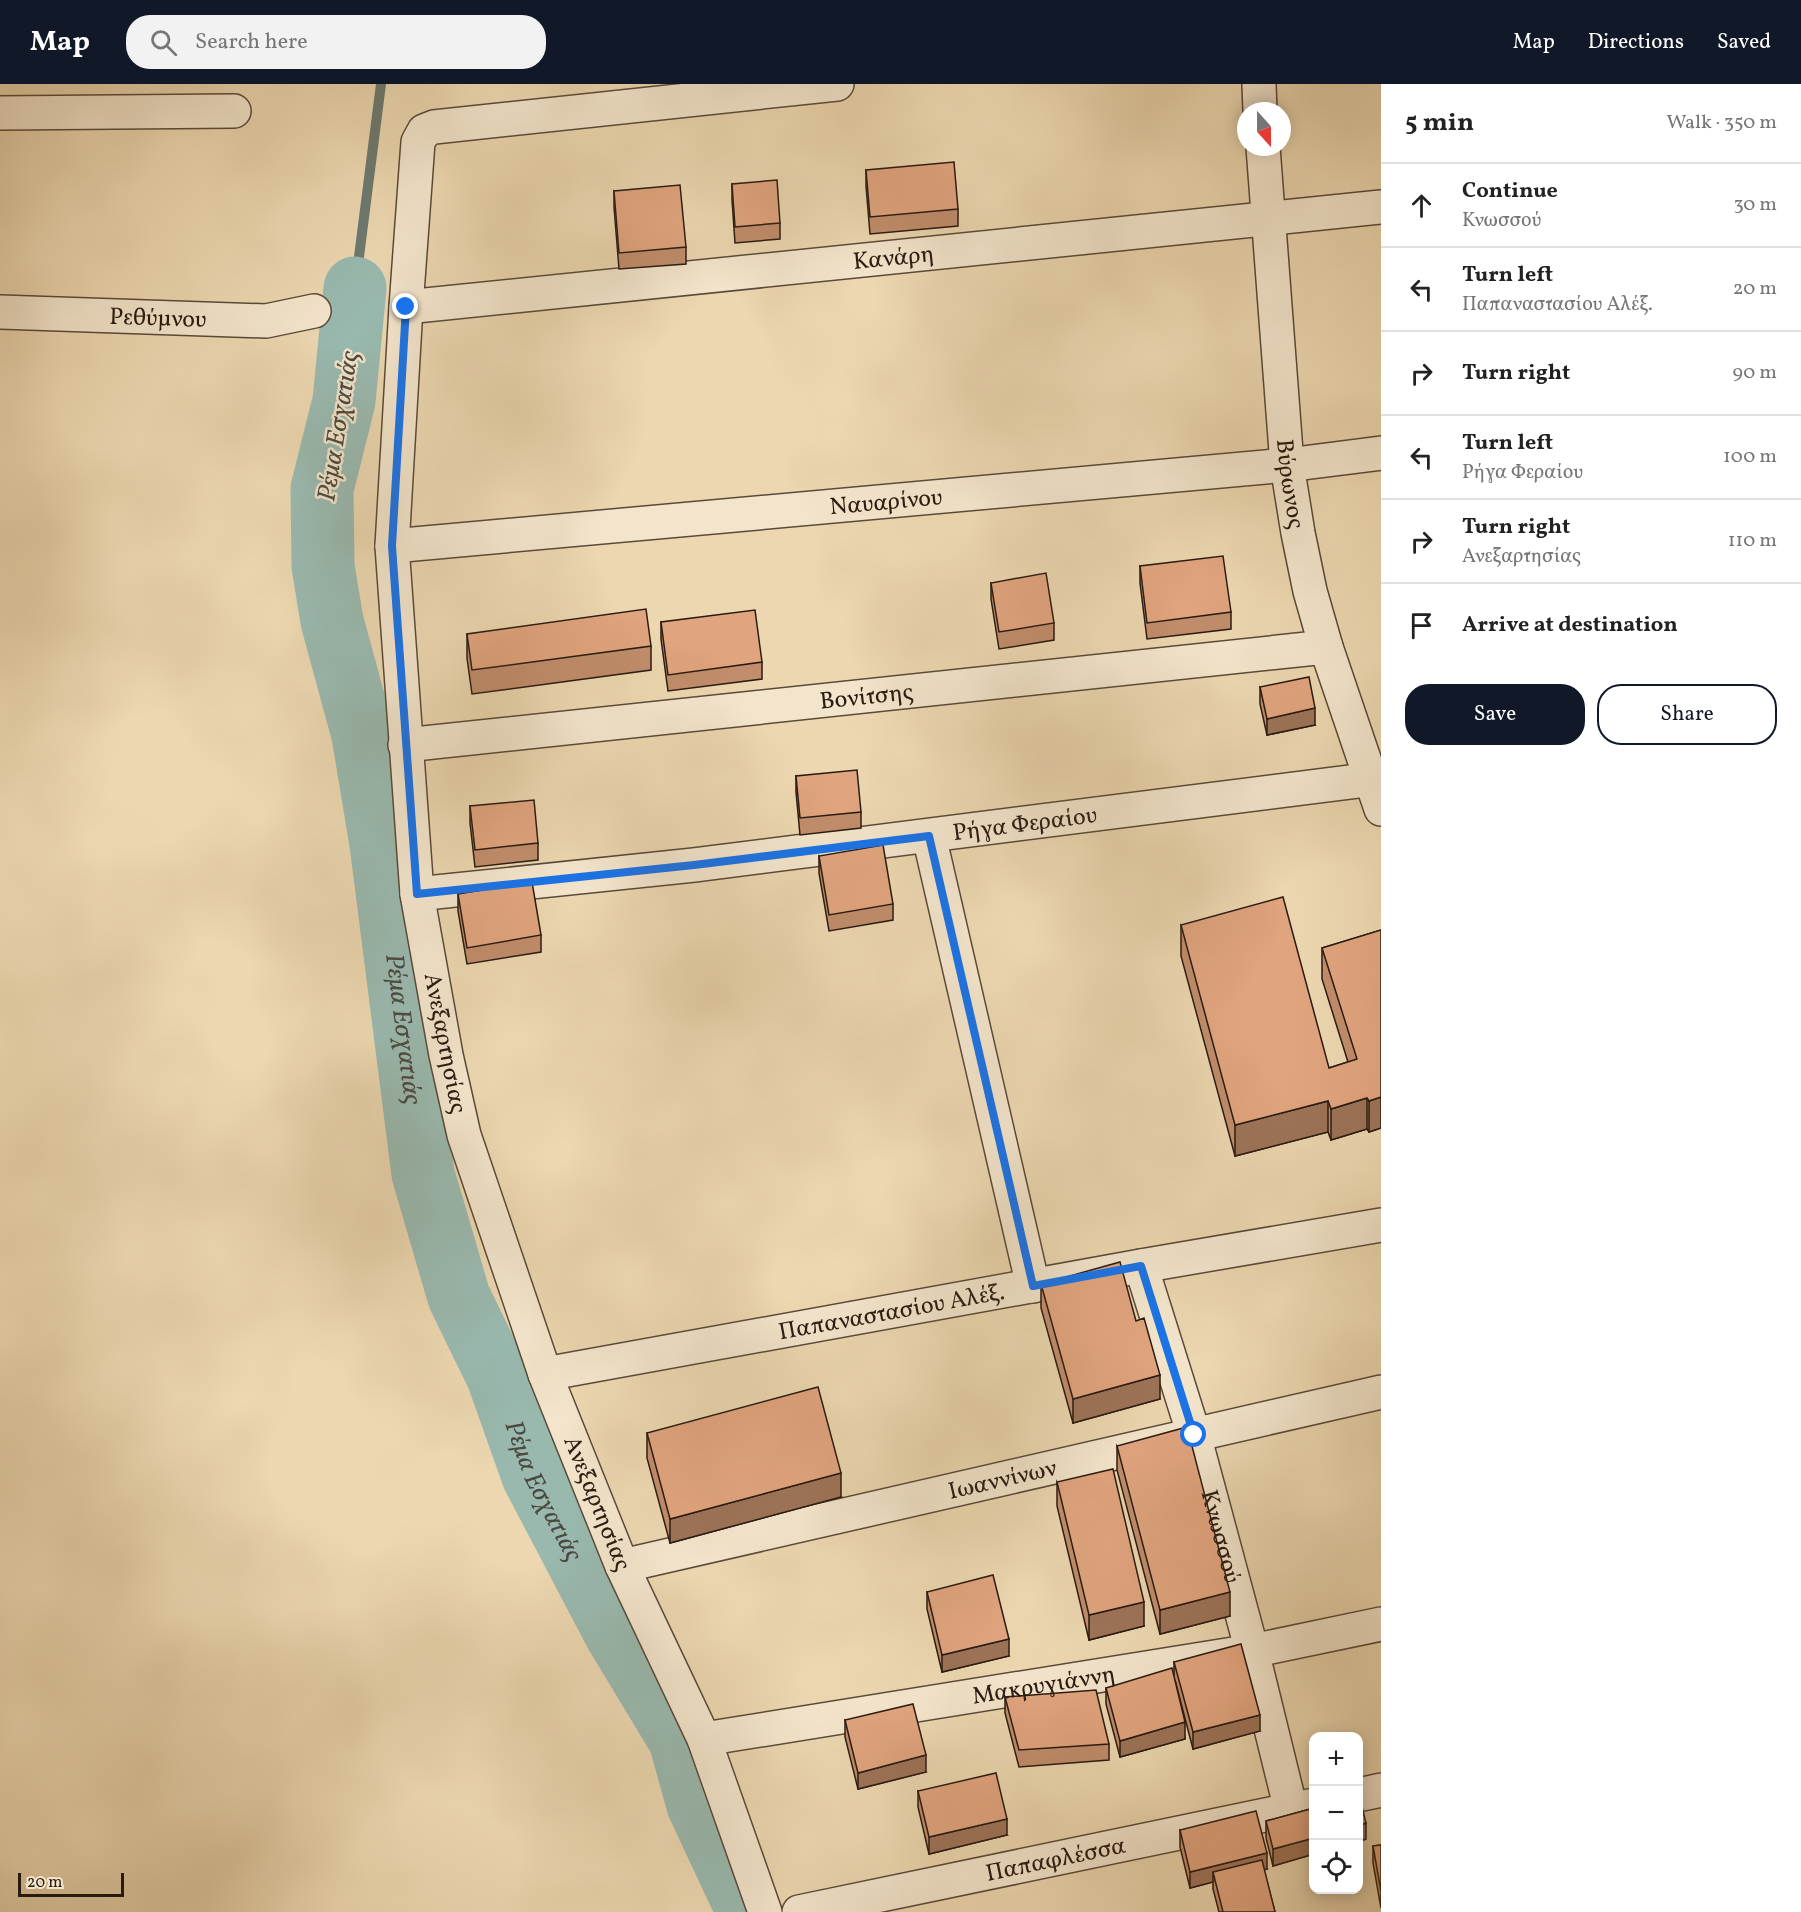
<!DOCTYPE html>
<meta charset="utf-8">
<style>
:root{--surface:#fff;--page:#f2f2f2;--text:#222;--muted:#767676;--line:#e0e0e0;--accent:#111827}
body{margin:0;font-family:Vollkorn,serif;background:var(--page);color:var(--text)}
.controls{position:absolute;right:18px;bottom:18px;display:grid;overflow:hidden;border-radius:12px;box-shadow:0 3px 15px #0003}
.controls button{width:54px;height:54px;display:grid;place-items:center;padding:0;border:0;border-bottom:2px solid var(--line);background:var(--surface);color:var(--text);font:30px sans-serif}
.compass{position:absolute;left:1237px;top:18px;width:54px;height:54px;border-radius:50%;background:var(--surface);box-shadow:0 3px 15px #0003;rotate:159deg}
.scale{position:absolute;left:18px;bottom:15px;width:106px;box-sizing:border-box;padding-left:6px;border:3px solid #2a1b11;border-top:0;font-size:16px;line-height:21px;white-space:nowrap;color:#2a1b11;-webkit-text-stroke:4px #f3e5cc;paint-order:stroke}
.stop{position:absolute;width:18px;height:18px;margin:-14px;border:4px solid #1a73e8;border-radius:50%;background:#fff}
.stop.end{background:#1a73e8;border-color:#fff;box-shadow:0 2px 6px #0008}
.list{margin:0;padding:0;list-style:none}
h2{display:flex;justify-content:space-between;align-items:center;height:78px;margin:0;padding:0 24px;font-size:26px}
h2 small{font-size:20px;font-weight:400;color:var(--muted)}
.list li{display:grid;grid-template-columns:39px 1fr auto;gap:18px;align-items:center;box-sizing:border-box;height:84px;padding:0 24px;border-top:2px solid var(--line)}
.list b{display:block;font-size:22px;white-space:nowrap}
.list p{margin:0;font-size:20px;white-space:nowrap;color:var(--muted)}
.list em{font-size:20px;font-style:normal;color:var(--muted)}
.actions{display:flex;gap:12px;padding:18px 24px}
.actions a{flex:1;padding:14px 0;border:2px solid var(--accent);border-radius:24px;text-align:center;font-size:21px;color:var(--accent)}
.actions .main{background:var(--accent);color:#fff}
.icon{flex:none;width:33px;height:33px;fill:none;stroke:currentColor;stroke-width:2;stroke-linecap:round;stroke-linejoin:round}
.map{position:relative;flex:none;width:1381px;height:1828px;overflow:hidden}
header{display:flex;align-items:center;gap:36px;box-sizing:border-box;height:84px;padding:0 30px;background:var(--accent);color:#fff}
header strong{font-size:28px}
nav{display:flex;gap:33px;margin-inline-start:auto;font-size:21px}
.search{width:420px;height:54px;background:var(--page);display:flex;align-items:center;gap:15px;box-sizing:border-box;padding:0 21px;border-radius:24px;color:var(--muted);font-size:22px}
main{display:flex}
aside{flex:1;background:var(--surface)}
.map>svg:first-child{display:block}
.lines{fill:none;stroke-linecap:round;stroke-linejoin:round}
.stream{stroke:#6d7a70;stroke-width:10}
.river{stroke:#99b9af;stroke-width:63}
.minor-casing{stroke:#5a4a39;stroke-width:36}
.minor{stroke:#f3e5cc;stroke-width:33}
.wall{fill:#c18d6c;stroke:#2a1b11;stroke-width:1.5}
.shaded-wall{fill:#9d7358;stroke:#2a1b11;stroke-width:1.5}
.building{fill:#e0a47e;stroke:#2a1b11;stroke-width:1.5}
.route{stroke:#1a73e8;stroke-width:8}
.labels{text-anchor:middle;stroke-width:5;stroke-linejoin:round;paint-order:stroke}
.street-label{font-size:24px;fill:#2a1b11;stroke:#f3e5cc}
.water-label{font-size:26px;font-style:italic;fill:#4b4a40;stroke:#f3e5cc}
</style>
<header>
<strong>Map</strong>
<div class="search"><svg class="icon" aria-label="search" viewBox="0 0 24 24"><circle cx="10" cy="10" r="6"/><path d="M15 15l6 6"/></svg>Search here</div>
<nav><a>Map</a><a>Directions</a><a>Saved</a></nav>
</header>
<main>
<div class="map">
<svg width="1381" height="1828" viewBox="0 0 1381 1828">
<rect width="100%" height="100%" fill="#ecd7b0"/>
<filter id="stains"><feTurbulence type="fractalNoise" baseFrequency=".00333" numOctaves="4"/><feColorMatrix values="0 0 0 0 .2 0 0 0 0 .09 0 0 0 0 .02 0 0 0 .5 -.17"/></filter>
<radialGradient id="worn" r=".72"><stop offset=".6" stop-color="#630" stop-opacity="0"/><stop offset="1" stop-color="#630" stop-opacity=".3"/></radialGradient>
<g class="lines">
<path class="stream" d="M355 204 381 0"/>
<path class="river" id="s1" d="M355 204 344 317 322 405 323 482 332 537 363 651 381 760 423 1090 459 1213 498 1293 533 1392 616 1550 680 1656 698 1721 748 1828"/>
<defs>
<g id="minor">
<path d="M1259 0 1260 27"/>
<path d="M0 29 234 27"/>
<path id="s2" d="M1263 63 1287 381 1298 449 1310 507 1326 563 1381 725"/>
<path id="s3" d="M406 223 1381 123"/>
<path id="s4" d="M0 228 266 237 314 227"/>
<path id="s5" d="M392 462 1287 381 1381 369"/>
<path id="s6" d="M405 661 1326 563"/>
<path d="M929 752 1033 1202"/>
<path id="s7" d="M417 810 694 781 1381 694"/>
<path id="s8" d="M1141 1182 1194 1351 1252 1567 1291 1726"/>
<path id="s9" d="M545 1290 1141 1182 1381 1141"/>
<path id="s10" d="M622 1482 1381 1308"/>
<path id="s11" d="M704 1655 1252 1567 1381 1540"/>
<path d="M1358 1711 1381 1706"/>
<path d="M765 1828 704 1655 622 1482 545 1290 464 1051 446 971 417 810 392 462 406 223 418 58 424 47 434 43 837 0"/>
<path id="s12" d="M799 1828 1314 1721"/>
</g>
</defs>
<use href="#minor" class="minor-casing"/>
<use href="#minor" class="minor"/>
</g>
<path class="wall" d="M866 86 958 125V142L870 150 866 102Z
M732 100 780 139V155L735 159 732 116Z
M614 107 686 163V180L619 185 614 123Z
M1140 482 1231 528V545L1147 555 1140 499Z
M991 499 1054 539V556L999 565 991 515Z
M661 538 762 578V595L668 607 661 555Z
M467 550 651 562V586L472 610 467 574Z
M1260 603 1315 641 1267 651 1260 620Z
M796 692 861 728V744L800 751 796 708Z
M470 722 538 759V776L475 783 470 739Z
M819 772 893 820V836L829 847 819 789Z
M458 810 541 851V868L467 880 458 827Z
M1181 841 1329 984 1348 978 1322 895V864L1381 846V1044L1369 1048 1367 1045 1331 1056 1328 1048 1235 1072 1181 872Z
M1041 1200 1136 1237 1160 1315 1073 1339 1041 1224Z
M647 1349 841 1413 670 1459 647 1374Z
M1117 1362 1230 1532 1160 1550 1117 1386Z
M1057 1398 1144 1542 1089 1556 1057 1422Z
M927 1508 1009 1572 942 1588 927 1525Z
M1174 1578 1260 1647 1193 1665 1175 1596 1185 1655 1120 1673 1106 1620V1604L1174 1595Z
M1005 1613 1109 1660V1676L1019 1683 1005 1629Z
M845 1636 926 1688 858 1705 845 1653Z
M918 1707 1007 1751 929 1770 918 1723Z
M1314 1724V1770L1273 1782 1266 1754V1737Z
M1180 1746 1267 1785 1264 1786 1275 1828H1219L1213 1805V1798L1190 1804 1180 1763Z
M1381 1761V1824L1373 1779V1762Z"/>
<path class="shaded-wall" d="M1315 624V641L1267 651V635Z
M1381 1013V1044L1369 1048V1017Z
M1367 1014V1045L1331 1056V1025Z
M1328 1017V1048L1235 1072V1041Z
M1160 1291V1315L1073 1339V1315Z
M841 1389V1413L670 1459V1435Z
M1230 1508V1532L1160 1550V1526Z
M1144 1518V1542L1089 1556V1531Z
M1009 1555V1572L942 1588V1571Z
M1260 1631V1647L1193 1665V1648Z
M1185 1638V1655L1120 1673V1657Z
M926 1671V1688L858 1705V1689Z
M1007 1735V1751L929 1770V1753Z
M1366 1739V1755L1359 1758V1741Z
M1314 1754V1770L1273 1782V1765Z
M1267 1769V1785L1216 1798 1213 1788V1798L1190 1804V1788Z"/>
<path class="building" d="M954 78 958 125 870 133 866 86Z
M777 96 780 139 735 143 732 100Z
M680 101 686 163 619 169 614 107Z
M1223 472 1231 528 1147 539 1140 482Z
M1046 489 1054 539 999 548 991 499Z
M646 525 651 562 472 586 467 550Z
M755 526 762 578 668 591 661 538Z
M1309 593 1315 624 1267 635 1260 603Z
M857 686 861 728 800 734 796 692Z
M534 716 538 759 475 766 470 722Z
M883 761 893 820 829 831 819 772Z
M532 798 541 851 467 864 458 810Z
M1283 813 1329 984 1357 975 1322 864 1381 846V1013L1369 1017 1367 1014 1331 1025 1328 1017 1235 1041 1181 841Z
M1120 1178 1136 1237 1144 1234 1160 1291 1073 1315 1041 1200Z
M818 1303 841 1389 670 1435 647 1349Z
M1187 1343 1230 1508 1160 1526 1117 1362Z
M1113 1385 1144 1518 1089 1531 1057 1398Z
M993 1491 1009 1555 942 1571 927 1508Z
M1241 1560 1260 1631 1193 1648 1174 1578Z
M1172 1584 1185 1638 1120 1657 1106 1604Z
M1096 1606 1109 1660 1019 1666 1005 1613Z
M913 1620 926 1671 858 1689 845 1636Z
M996 1689 1007 1735 929 1753 918 1707Z
M1359 1711 1366 1739 1359 1741Z
M1314 1724V1754L1273 1765 1266 1737Z
M1256 1727 1267 1769 1190 1788 1180 1746Z
M1381 1761V1807L1373 1762Z
M1262 1776 1275 1828H1223L1213 1788Z"/>
<g class="lines">
<path class="route" d="M406 223 392 462 417 810 694 781 929 752 1033 1202 1141 1182 1194 1351"/>
</g>
<g class="labels">
<g class="street-label">
<text dy="8" stroke="none"><textPath href="#s3" startOffset="490">Κανάρη</textPath></text>
<text dy="8" stroke="none"><textPath href="#s4" startOffset="158">Ρεθύμνου</textPath></text>
<text dy="8" stroke="none"><textPath href="#s2" startOffset="338">Βύρωνος</textPath></text>
<text dy="8" stroke="none"><textPath href="#s5" startOffset="496">Ναυαρίνου</textPath></text>
<text dy="8" stroke="none"><textPath href="#s6" startOffset="464">Βονίτσης</textPath></text>
<text dy="8" stroke="none"><textPath href="#s7" startOffset="612">Ρήγα Φεραίου</textPath></text>
<text transform="translate(446 959) rotate(79)" y="8">Ανεξαρτησίας</text>
<text dy="8" stroke="none"><textPath href="#s9" startOffset="352">Παπαναστασίου Αλέξ.</textPath></text>
<text dy="8" stroke="none"><textPath href="#s10" startOffset="390">Ιωαννίνων</textPath></text>
<text transform="translate(598 1419) rotate(68)" y="8">Ανεξαρτησίας</text>
<text dy="8" stroke="none"><textPath href="#s8" startOffset="282">Κνωσσού</textPath></text>
<text dy="8" stroke="none"><textPath href="#s11" startOffset="344">Μακρυγιάννη</textPath></text>
<text dy="8" stroke="none"><textPath href="#s12" startOffset="262">Παπαφλέσσα</textPath></text>
</g>
<g class="water-label">
<text transform="translate(337 342) rotate(-81)" y="9">Ρέμα Εσχατιάς</text>
<text dy="9" stroke="none"><textPath href="#s1" startOffset="752">Ρέμα Εσχατιάς</textPath></text>
<text dy="9" stroke="none"><textPath href="#s1" startOffset="1238">Ρέμα Εσχατιάς</textPath></text>
</g>
</g>
<rect width="100%" height="100%" filter="url(#stains)"/>
<rect width="100%" height="100%" fill="url(#worn)"/>
</svg>
<div class="controls">
<button>+</button>
<button>−</button>
<button><svg class="icon" aria-label="locate" viewBox="0 0 24 24"><circle cx="12" cy="12" r="6"/><path d="M12 2v4M12 18v4M2 12h4M18 12h4"/></svg></button>
</div>
<svg class="compass" viewBox="-18 -18 36 36"><path d="M0-13l5 13h-10z" fill="#e53935"/><path d="M0 13l5-13h-10z" fill="#767676"/></svg>
<div class="scale">20 m</div>
<div class="stop" style="left:1194px;top:1351px"></div>
<div class="stop end" style="left:406px;top:223px"></div>
</div>
<aside>
<h2>5 min<small>Walk · 350 m</small></h2>
<ul class="list">
<li><svg class="icon" aria-label="ahead" viewBox="0 0 24 24"><path d="M12 20V5M6 11l6-6 6 6"/></svg><div><b>Continue</b><p>Κνωσσού</p></div><em>30 m</em></li>
<li><svg class="icon" aria-label="left" viewBox="0 0 24 24"><path d="M17 20v-9H6M10 6l-5 5 5 5"/></svg><div><b>Turn left</b><p>Παπαναστασίου Αλέξ.</p></div><em>20 m</em></li>
<li><svg class="icon" aria-label="right" viewBox="0 0 24 24"><path d="M7 20v-9h11M14 6l5 5-5 5"/></svg><div><b>Turn right</b></div><em>90 m</em></li>
<li><svg class="icon" aria-label="left" viewBox="0 0 24 24"><path d="M17 20v-9H6M10 6l-5 5 5 5"/></svg><div><b>Turn left</b><p>Ρήγα Φεραίου</p></div><em>100 m</em></li>
<li><svg class="icon" aria-label="right" viewBox="0 0 24 24"><path d="M7 20v-9h11M14 6l5 5-5 5"/></svg><div><b>Turn right</b><p>Ανεξαρτησίας</p></div><em>110 m</em></li>
<li><svg class="icon" aria-label="arrive" viewBox="0 0 24 24"><path d="M6 21V4h12l-3 4 3 4H6"/></svg><div><b>Arrive at destination</b></div></li>
</ul>
<div class="actions"><a class="main">Save</a><a>Share</a></div>
</aside>
</main>
